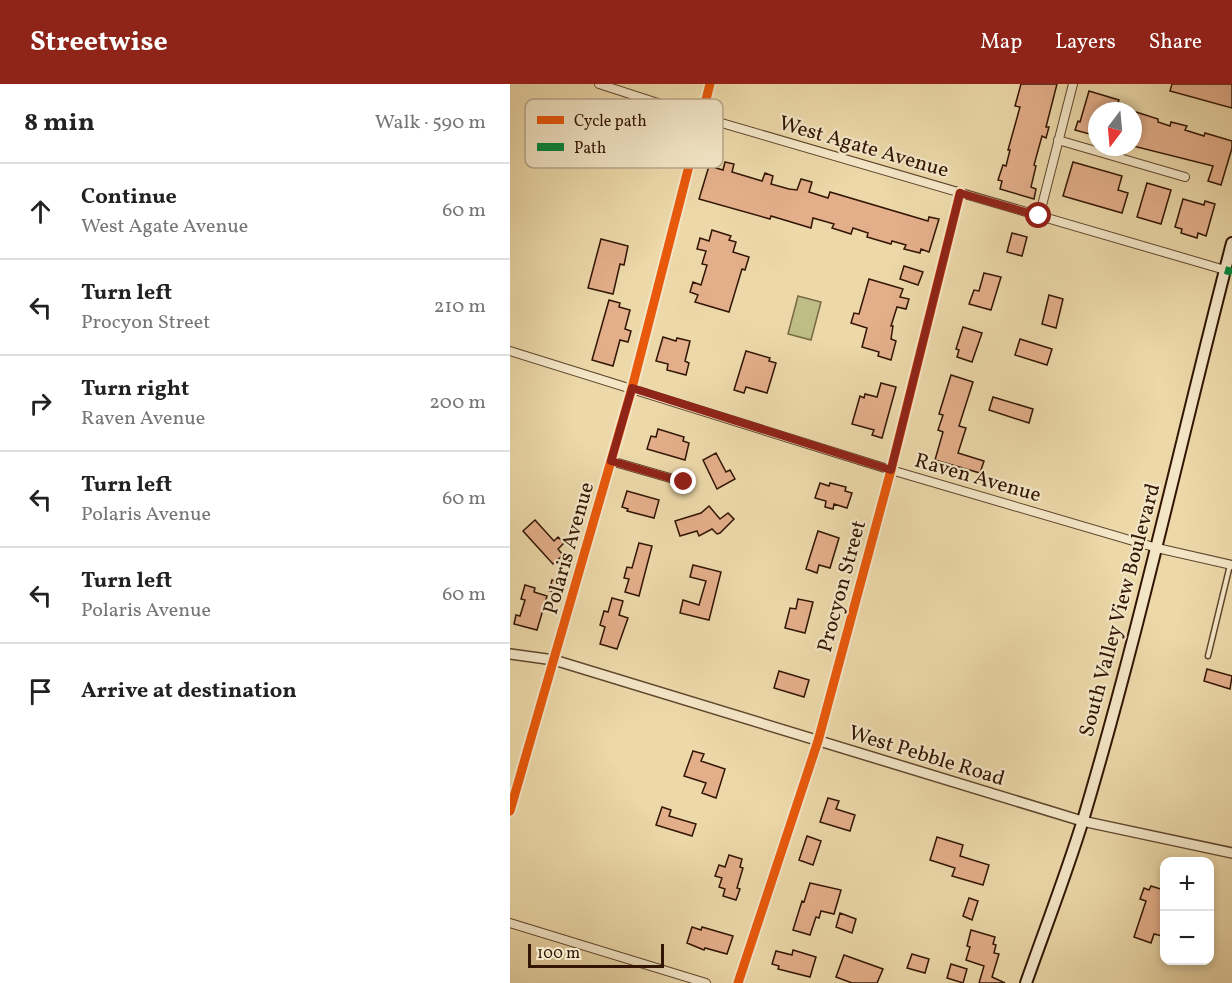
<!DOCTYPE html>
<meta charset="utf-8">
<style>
:root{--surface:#fff;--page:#f6f6f6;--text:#222;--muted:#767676;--line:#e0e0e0;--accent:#8f2418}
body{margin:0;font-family:Vollkorn,serif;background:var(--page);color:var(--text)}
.controls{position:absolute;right:18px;bottom:18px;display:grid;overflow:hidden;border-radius:12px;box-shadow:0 3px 9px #0003}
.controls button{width:54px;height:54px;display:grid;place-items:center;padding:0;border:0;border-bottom:2px solid var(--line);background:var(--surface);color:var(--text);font:30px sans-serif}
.compass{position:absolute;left:578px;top:18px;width:54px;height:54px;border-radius:50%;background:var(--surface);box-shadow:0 3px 9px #0003;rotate:196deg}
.scale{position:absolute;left:18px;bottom:15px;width:136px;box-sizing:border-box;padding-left:6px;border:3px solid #321503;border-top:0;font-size:16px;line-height:21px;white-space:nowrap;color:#321503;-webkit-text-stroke:4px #f3e6c7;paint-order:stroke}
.stop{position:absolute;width:18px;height:18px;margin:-14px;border:4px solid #8f2418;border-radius:50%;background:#fff}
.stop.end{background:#8f2418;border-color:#fff;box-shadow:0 2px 6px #0008}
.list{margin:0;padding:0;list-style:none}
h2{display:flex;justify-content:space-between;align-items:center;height:78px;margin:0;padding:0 24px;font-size:26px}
h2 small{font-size:20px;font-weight:400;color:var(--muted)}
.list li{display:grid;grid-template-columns:39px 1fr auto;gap:18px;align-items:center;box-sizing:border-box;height:96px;padding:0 24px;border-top:2px solid var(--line)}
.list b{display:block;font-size:22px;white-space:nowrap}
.list p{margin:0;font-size:20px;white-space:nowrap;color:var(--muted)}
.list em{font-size:20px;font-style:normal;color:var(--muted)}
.icon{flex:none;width:33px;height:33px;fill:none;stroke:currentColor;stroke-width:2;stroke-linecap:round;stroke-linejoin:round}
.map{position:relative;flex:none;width:722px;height:899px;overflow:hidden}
header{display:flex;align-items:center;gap:36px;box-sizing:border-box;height:84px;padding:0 30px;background:var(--accent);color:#fff}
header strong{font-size:28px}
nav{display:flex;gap:33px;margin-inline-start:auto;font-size:21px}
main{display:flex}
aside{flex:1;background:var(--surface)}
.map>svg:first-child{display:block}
.garden{fill:#bdbd85;stroke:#786944;stroke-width:1.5}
.building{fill:#e3ae8a;stroke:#321503;stroke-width:1.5}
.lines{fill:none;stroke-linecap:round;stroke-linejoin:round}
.service-casing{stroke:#60462c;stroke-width:7}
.minor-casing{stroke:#60462c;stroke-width:10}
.tertiary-casing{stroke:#60462c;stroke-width:12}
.secondary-casing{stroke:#321503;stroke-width:14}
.service{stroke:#f3e6c7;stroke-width:4}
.minor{stroke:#f3e6c7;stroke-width:8}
.tertiary{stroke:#f3e6c7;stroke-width:9}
.secondary{stroke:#f3e6c7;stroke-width:10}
.quiet{stroke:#00873e;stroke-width:8;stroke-dasharray:15 8;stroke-linecap:butt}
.cycleway-casing{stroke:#f3e6c7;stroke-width:13}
.cycleway{stroke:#e8590c;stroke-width:9}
.route{stroke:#8f2418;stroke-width:8}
.labels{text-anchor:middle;stroke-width:4.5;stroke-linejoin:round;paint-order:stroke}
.street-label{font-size:21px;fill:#321503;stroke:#f3e6c7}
.key{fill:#f3e6c7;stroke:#b9a78c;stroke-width:1.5}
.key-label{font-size:16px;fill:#321503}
</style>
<header>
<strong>Streetwise</strong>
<nav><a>Map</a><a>Layers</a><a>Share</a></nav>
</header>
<main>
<aside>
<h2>8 min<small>Walk · 590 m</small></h2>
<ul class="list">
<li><svg class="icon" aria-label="ahead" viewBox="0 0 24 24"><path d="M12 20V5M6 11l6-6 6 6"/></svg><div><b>Continue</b><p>West Agate Avenue</p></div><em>60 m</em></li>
<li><svg class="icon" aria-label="left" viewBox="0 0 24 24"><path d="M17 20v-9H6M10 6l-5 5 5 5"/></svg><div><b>Turn left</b><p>Procyon Street</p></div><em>210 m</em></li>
<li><svg class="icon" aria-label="right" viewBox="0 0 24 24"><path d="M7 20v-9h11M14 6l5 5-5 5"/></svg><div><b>Turn right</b><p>Raven Avenue</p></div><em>200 m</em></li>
<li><svg class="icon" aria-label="left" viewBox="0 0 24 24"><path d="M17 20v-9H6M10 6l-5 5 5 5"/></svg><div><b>Turn left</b><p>Polaris Avenue</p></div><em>60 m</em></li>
<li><svg class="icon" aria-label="left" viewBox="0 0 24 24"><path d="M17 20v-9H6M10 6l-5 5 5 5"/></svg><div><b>Turn left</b><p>Polaris Avenue</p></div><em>60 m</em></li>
<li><svg class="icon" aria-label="arrive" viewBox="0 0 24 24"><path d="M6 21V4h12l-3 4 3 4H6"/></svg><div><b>Arrive at destination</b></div></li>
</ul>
</aside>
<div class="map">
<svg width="722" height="899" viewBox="0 0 722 899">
<rect width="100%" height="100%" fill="#ecd8a9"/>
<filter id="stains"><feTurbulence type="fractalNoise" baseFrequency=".00333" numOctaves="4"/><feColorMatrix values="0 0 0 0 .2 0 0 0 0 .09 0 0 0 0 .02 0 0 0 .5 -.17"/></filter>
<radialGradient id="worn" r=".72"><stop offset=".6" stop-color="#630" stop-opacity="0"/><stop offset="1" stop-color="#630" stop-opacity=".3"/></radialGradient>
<path class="garden" d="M288 212 311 218 301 256 278 250Z"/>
<path class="building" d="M511 0H547L536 43H539L536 54 532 52 524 81 526 82 521 103 526 105 524 115 490 105 492 97 488 96 493 81 496 82 500 66H498L510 23 505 22Z
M662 0H722V24L660 7Z
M579 7 609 16 605 27H587V52L565 46 568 37 570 38Z
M623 27 648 35V38L660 42 661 38 677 42 675 46 694 52 695 49 722 57V64L711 101 698 97 703 82 623 62Z
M215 78 224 80 222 88 252 97 255 89 263 92 261 100 279 105 287 106 291 95 302 98 299 108 318 114 320 108 418 137 419 133 429 135 419 168 411 165 410 169 394 165 396 161 382 157 381 160 357 153 358 149 343 144 341 150 322 144 324 140 303 134 301 144 261 132 260 135 189 115 199 82 213 86Z
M563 78 612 92 608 106 618 109 612 129 553 112Z
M637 99 661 106 651 140 627 133Z
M673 115 694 121 695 117 705 120 696 152 688 149 687 154 671 149 672 145 665 143Z
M202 146 221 152 219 156 226 158 223 168 239 173 235 186 232 185 219 228 185 218 188 211 180 208 183 198 191 201 197 181 192 180 196 167 187 165 190 154 199 157Z
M502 149 517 153 512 172 497 168Z
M91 155 118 162 114 181 110 180 103 210 78 204Z
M394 182 413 188 408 201 390 195Z
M474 189 491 193 481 226 459 220 464 206 469 207Z
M359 195 393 205 390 213 399 215 396 225 387 223 381 242H383L381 255 386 257 381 276 368 272 369 268 352 263 357 244 341 239 344 229 349 230Z
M539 211 553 215 546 244 532 240Z
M99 216 110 219 109 223 120 226 115 245 121 247 118 258 110 256 103 282 82 276Z
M453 243 472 249 462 278 447 273 449 266 446 265Z
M153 253 166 257 167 254 180 257 175 277 179 279 176 291 157 286 158 280 146 277Z
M510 255 542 265 537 281 505 271Z
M236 267 260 274 259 277 266 279 257 309 236 303 234 309 224 306Z
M441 291 463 298 449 342 456 344 448 369 474 377 470 389 425 376 433 348 428 346 433 331 429 330Z
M371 299 386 303 372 354 362 351 364 346 342 340 350 312 354 314 355 310 367 313Z
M483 313 523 325 519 339 479 326Z
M148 345 174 353 173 357 179 359 175 376 137 365 141 352 146 353Z
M206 369 216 388 220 386 225 395 207 405 193 376Z
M310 399 319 402 320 399 336 403 335 407 342 409 337 424 324 420 323 425 315 423 316 417 305 414Z
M117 407 149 416 144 434 117 427 118 425 112 423Z
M199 422 210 435 218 429 224 435 210 449 207 450 202 445 189 452 187 447 170 452 165 437 191 429Z
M25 436 44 457 48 453 54 459 48 465 53 471 43 480 13 447Z
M308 447 329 454 320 484 309 481 307 489 296 485Z
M129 459 142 462 129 512 115 508 119 495 114 494 117 483 122 484Z
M183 481 211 488 199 536 170 529 173 516 189 521 196 497 180 493Z
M42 496 54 499 51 510 39 507Z
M15 501 25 504 24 508 37 512 27 546 4 540 6 531 10 532 15 516 11 515Z
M102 514 113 517 109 531 118 534 107 565 90 560 95 543 90 541 94 527 98 528Z
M288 515 303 518 295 549 275 544 280 524 286 525Z
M697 585 722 592 720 605 694 597Z
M269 587 299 596 294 613 264 604Z
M183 667 194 670 191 677 215 685 206 714 192 709 196 699 174 692Z
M318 714 329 717 326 725 345 731 340 747 310 738Z
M152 723 161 726 159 732 186 740 182 752 146 741Z
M297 752 311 757 303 781 289 776Z
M427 753 453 761 450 772 479 781 473 801 442 792 445 784 420 776Z
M219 771 232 775 230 783 233 784 227 804 230 805 226 816 213 812 215 805 209 803 212 794 205 792 209 781 215 783Z
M300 799 331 806 324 830 311 827 309 834 306 833 300 851 283 846 292 817 294 818Z
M641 802 654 806V850L652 852 644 850 641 859 624 853 636 817 630 815 634 804 639 806Z
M459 814 468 817 462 836 453 832Z
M330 829 346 835 342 849 326 843Z
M182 843 191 846 192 843 223 852 217 870 195 864 194 866 177 859Z
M461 846 485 853 483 860 486 861 484 869 489 870 482 893 495 899H469L474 882 456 876 460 863 457 862Z
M283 866 306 873 300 893 268 885 269 882 262 880 266 867 282 871Z
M402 870 419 875 415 889 397 884Z
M334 871 373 885 367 899H342L326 893Z
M441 880 457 885 453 899 437 894Z"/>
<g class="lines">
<defs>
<path id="service" d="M698 572 720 481"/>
<path id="minor" d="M89 0 191 33 715 186
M548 56 675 93
M529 133 563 0
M0 267 381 386 647 464 722 481
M101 377 174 398
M0 727 122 304 200 0
M0 839 196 899
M228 899 308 657 381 386 450 109"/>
<path id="tertiary" d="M0 570 44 576 572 737 722 769"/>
<path id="secondary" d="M516 899C535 845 556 791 573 736 630 545 672 351 722 159"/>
</defs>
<use href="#service" class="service-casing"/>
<use href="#minor" class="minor-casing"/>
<use href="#tertiary" class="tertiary-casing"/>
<use href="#secondary" class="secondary-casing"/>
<use href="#service" class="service"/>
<use href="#minor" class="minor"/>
<use href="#tertiary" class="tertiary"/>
<use href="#secondary" class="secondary"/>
<path class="quiet" d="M715 186 722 188"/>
<defs>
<path id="cycleway" d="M0 727 122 304 200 0
M228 899 308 657 381 386 450 109"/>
</defs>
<use href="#cycleway" class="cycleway-casing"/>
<use href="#cycleway" class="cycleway"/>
</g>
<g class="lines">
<path class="route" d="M174 398 101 377 122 304 381 386 450 109 529 132"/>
</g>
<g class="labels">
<g class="street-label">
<text transform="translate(354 62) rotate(16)" y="7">West Agate Avenue</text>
<text transform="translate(468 393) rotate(16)" y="7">Raven Avenue</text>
<text transform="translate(58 464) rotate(-74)" y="7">Polaris Avenue</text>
<text transform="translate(331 502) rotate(-75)" y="7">Procyon Street</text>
<text transform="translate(609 526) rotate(-75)" y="7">South Valley View Boulevard</text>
<text transform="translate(417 671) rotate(17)" y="7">West Pebble Road</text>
</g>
</g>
<rect x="15" y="15" width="198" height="69" rx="9" class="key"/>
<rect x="27" y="32" width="27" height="8" fill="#e8590c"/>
<rect x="27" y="59" width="27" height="8" fill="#00873e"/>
<g class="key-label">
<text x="64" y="42">Cycle path</text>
<text x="64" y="69">Path</text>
</g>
<rect width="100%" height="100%" filter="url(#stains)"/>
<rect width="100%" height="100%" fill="url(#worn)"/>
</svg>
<div class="controls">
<button>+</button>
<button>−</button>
</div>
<svg class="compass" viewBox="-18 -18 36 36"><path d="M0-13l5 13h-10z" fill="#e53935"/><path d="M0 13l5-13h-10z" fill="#767676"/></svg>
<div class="scale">100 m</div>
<div class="stop" style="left:529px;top:132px"></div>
<div class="stop end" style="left:174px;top:398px"></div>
</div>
</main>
